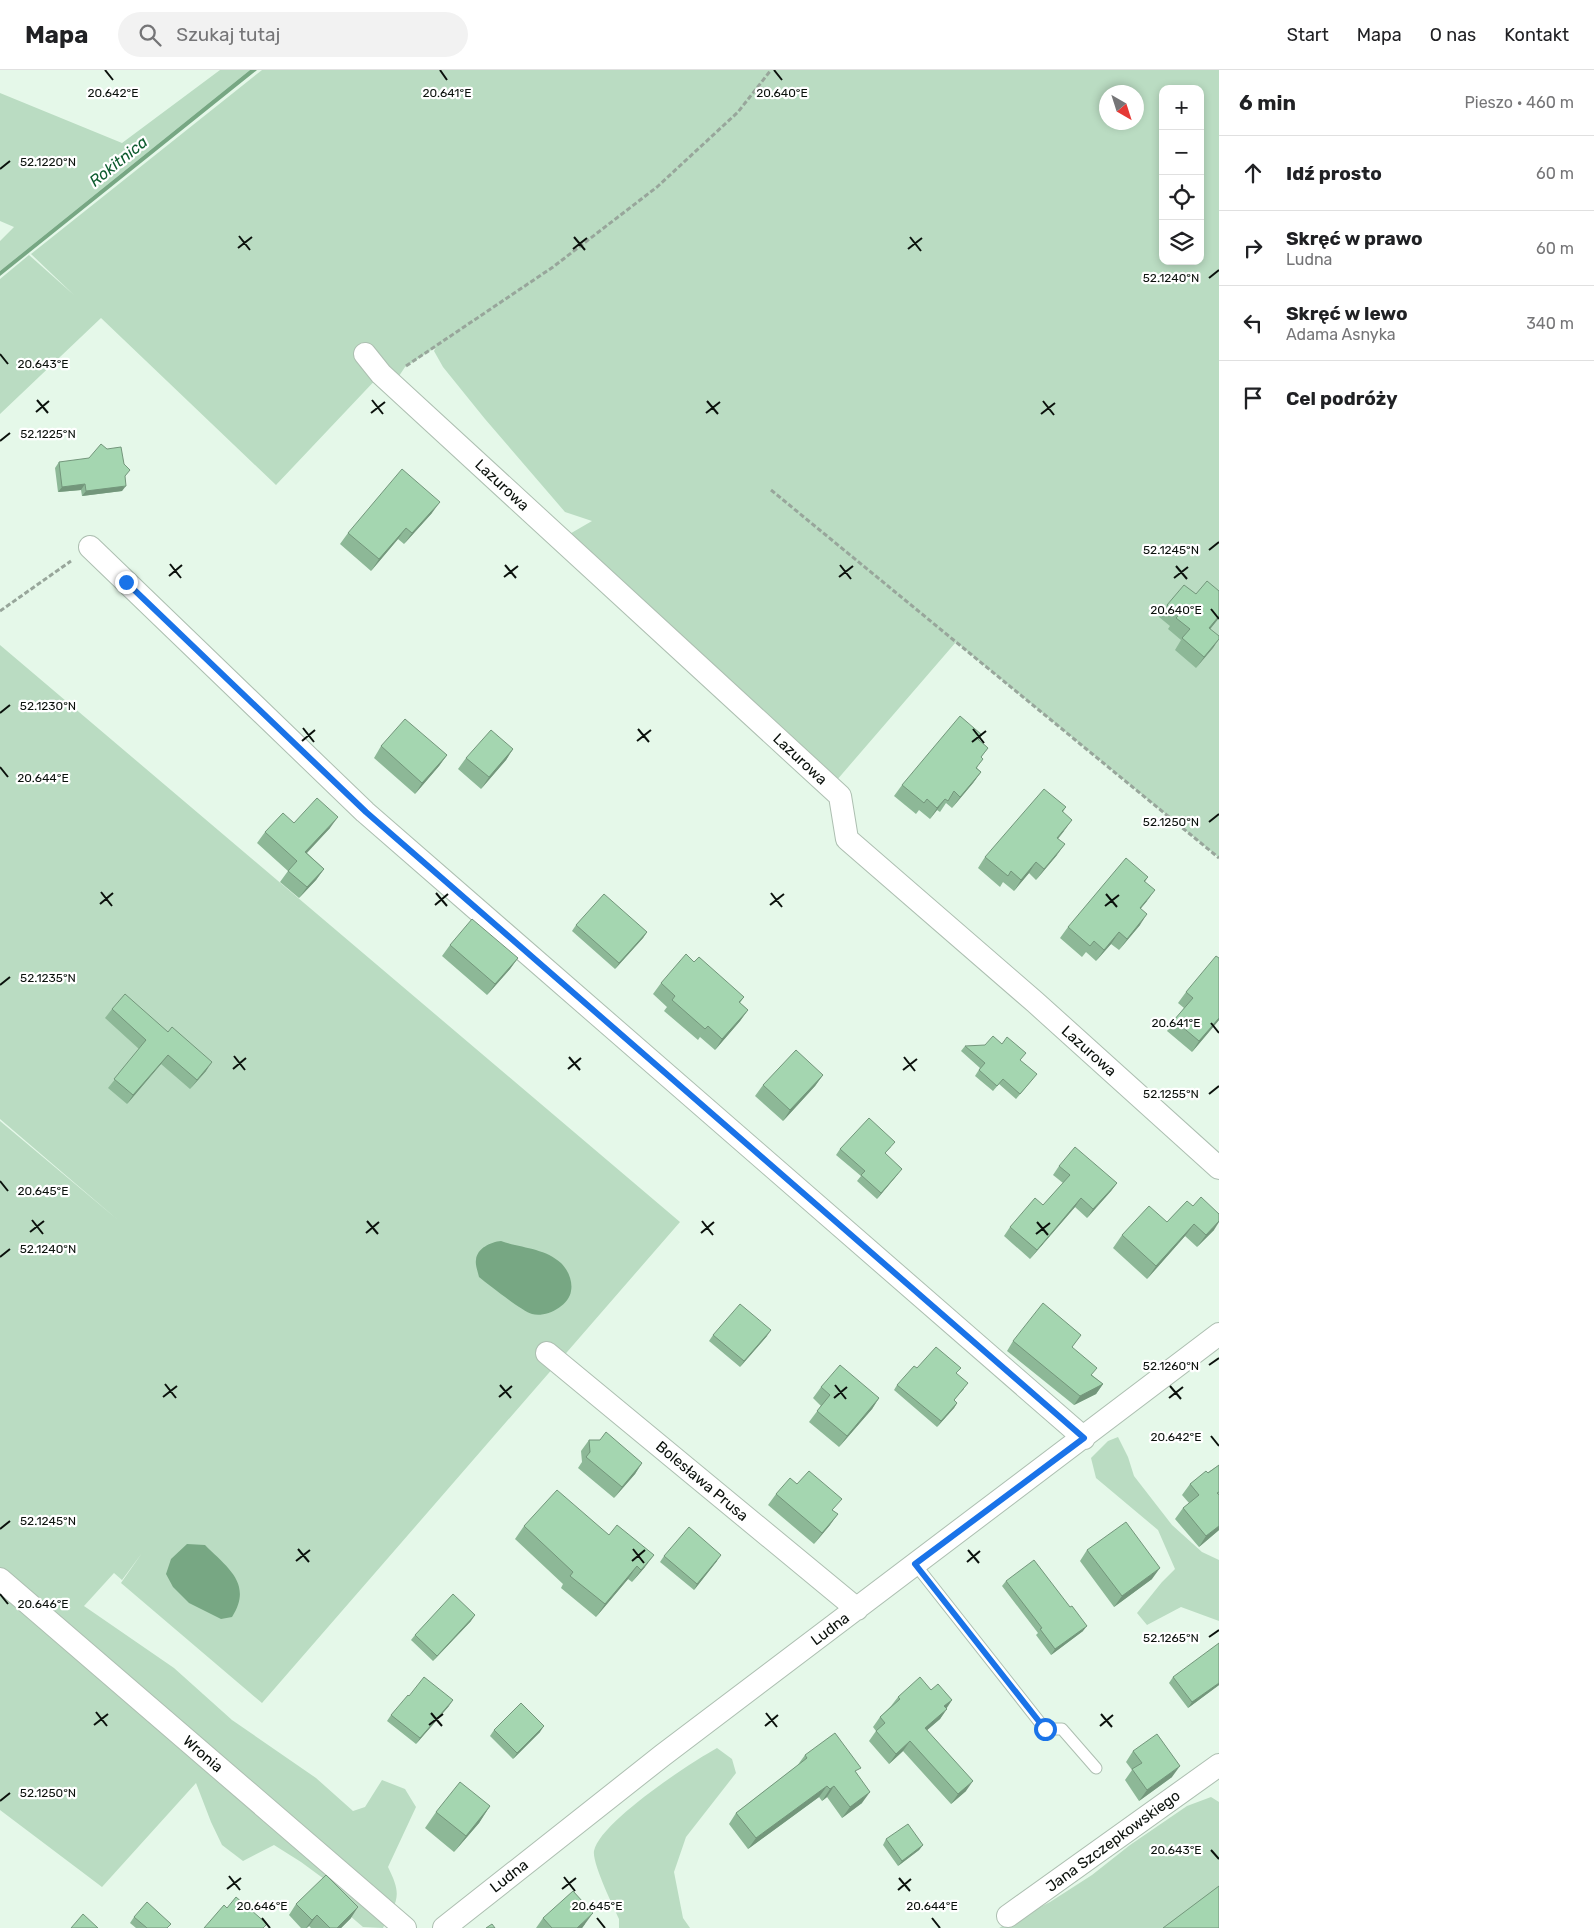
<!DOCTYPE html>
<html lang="pl">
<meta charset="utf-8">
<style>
:root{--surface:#fff;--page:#f2f2f2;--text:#202124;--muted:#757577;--line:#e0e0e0}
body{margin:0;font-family:Rubik,sans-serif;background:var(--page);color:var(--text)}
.controls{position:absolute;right:15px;top:15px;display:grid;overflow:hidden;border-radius:10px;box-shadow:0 2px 8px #0003}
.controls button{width:45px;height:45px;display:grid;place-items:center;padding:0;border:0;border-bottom:1px solid var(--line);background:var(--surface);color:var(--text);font:25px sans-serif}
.compass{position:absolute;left:1099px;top:15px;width:45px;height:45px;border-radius:50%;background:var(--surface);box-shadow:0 2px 8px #0003;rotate:141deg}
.stop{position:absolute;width:15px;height:15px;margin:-11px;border:4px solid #1a73e8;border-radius:50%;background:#fff}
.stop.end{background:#1a73e8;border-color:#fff;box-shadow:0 1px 5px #0008}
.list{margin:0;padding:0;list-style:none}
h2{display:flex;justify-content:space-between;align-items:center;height:65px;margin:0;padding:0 20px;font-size:21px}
h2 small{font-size:16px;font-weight:400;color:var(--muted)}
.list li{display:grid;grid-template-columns:32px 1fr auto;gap:15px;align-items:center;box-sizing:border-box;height:75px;padding:0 20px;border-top:1px solid var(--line)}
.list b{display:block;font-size:19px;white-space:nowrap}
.list p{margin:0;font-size:16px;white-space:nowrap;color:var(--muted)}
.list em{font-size:16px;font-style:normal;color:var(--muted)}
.icon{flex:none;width:28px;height:28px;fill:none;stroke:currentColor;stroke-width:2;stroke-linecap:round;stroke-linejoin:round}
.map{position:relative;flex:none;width:1219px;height:1858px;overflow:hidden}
header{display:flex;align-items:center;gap:30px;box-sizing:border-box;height:70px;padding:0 25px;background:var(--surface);border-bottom:1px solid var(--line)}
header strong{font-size:24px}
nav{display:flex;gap:28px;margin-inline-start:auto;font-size:18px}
.search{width:350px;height:45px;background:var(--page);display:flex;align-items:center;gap:12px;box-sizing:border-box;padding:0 18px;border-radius:28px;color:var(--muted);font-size:19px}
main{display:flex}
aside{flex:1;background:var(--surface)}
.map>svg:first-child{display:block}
.green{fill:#badcc2;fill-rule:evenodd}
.water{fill:#77a783}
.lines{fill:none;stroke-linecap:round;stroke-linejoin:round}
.service-casing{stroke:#adbfb1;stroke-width:13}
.minor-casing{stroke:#adbfb1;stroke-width:24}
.path{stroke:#98a69b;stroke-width:3;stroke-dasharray:5 2.5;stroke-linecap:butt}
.service{stroke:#fff;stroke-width:11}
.minor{stroke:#fff;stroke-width:22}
.wall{fill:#8db897}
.shaded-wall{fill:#73967b}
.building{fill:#a4d6b0;stroke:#73967b}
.route{stroke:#1a73e8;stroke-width:6}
.ticks{fill:none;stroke:#0b110c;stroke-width:2}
.labels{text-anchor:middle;stroke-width:4.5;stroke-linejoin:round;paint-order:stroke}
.street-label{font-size:15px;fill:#0b110c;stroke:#fff}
.water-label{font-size:16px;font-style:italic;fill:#0d5b2e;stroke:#fff}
.ticks-label{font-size:12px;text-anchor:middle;fill:#0b110c;stroke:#fff;stroke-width:4.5;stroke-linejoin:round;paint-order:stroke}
</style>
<header>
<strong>Mapa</strong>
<div class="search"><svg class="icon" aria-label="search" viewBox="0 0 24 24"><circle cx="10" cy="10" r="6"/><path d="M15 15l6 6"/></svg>Szukaj tutaj</div>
<nav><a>Start</a><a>Mapa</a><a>O nas</a><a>Kontakt</a></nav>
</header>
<main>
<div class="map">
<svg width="1219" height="1858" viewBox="0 0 1219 1858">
<rect width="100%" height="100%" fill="#e5f8e9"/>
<path class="green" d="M220 0H250L0 201V171L14 157 0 151V23L122 73Z
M262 0H1219V786L1218 787 956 572 830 718 561 469 592 451 565 442 485 349 443 297 434 281 436 277 405 297 393 315 381 304 276 415 101 248 0 344V209L29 185 74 225 31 184ZM1163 19H1200V191H1163ZM1106 22H1136V52H1106Z
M0 575 680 1152 262 1633 121 1513 142 1483 122 1510 114 1503 84 1536 174 1598 232 1650 316 1708 353 1741 365 1737 382 1710 405 1719 416 1737 388 1797C403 1827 397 1830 383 1858L363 1857 349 1845 339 1820 301 1792 274 1775 243 1791 222 1775 211 1752 196 1713 102 1817 0 1740V1051L118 1150 0 1049Z
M1118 1367 1128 1387 1134 1406 1172 1455 1202 1482 1219 1490V1551L1181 1537 1147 1555 1137 1543 1162 1512 1175 1499 1158 1460 1096 1408 1091 1388 1108 1371Z
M717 1678 732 1689 736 1703 686 1767 674 1802 683 1848 690 1858H619V1849C613 1836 592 1793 594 1781 600 1752 690 1693 717 1678Z
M1211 1727 1219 1732V1858H999L1050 1832 1092 1805 1130 1775 1187 1736Z"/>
<path class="water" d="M250 0H257L0 206V201Z
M501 1171C521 1178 545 1178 561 1193 568 1200 573 1211 571 1221 569 1236 546 1248 532 1244 522 1241 489 1215 479 1207 478 1202 475 1195 476 1190 477 1178 491 1172 501 1171Z
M187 1474 205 1475C228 1498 253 1514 232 1547L221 1549 189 1533 173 1517 166 1504 171 1489Z"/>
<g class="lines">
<defs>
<path id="service" d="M915 1494 1045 1659H1062L1096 1698"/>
<path id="minor" d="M365 284 381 304 840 726 847 769 1035 932 1219 1098
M90 477 365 742 1084 1368
M547 1283 857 1539
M0 1509 405 1858
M1008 1846 1219 1695
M444 1858 663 1685 1219 1264"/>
</defs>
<use href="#service" class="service-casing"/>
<use href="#minor" class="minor-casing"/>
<path class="path" d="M406 296 553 197 657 117 738 42 771 0
M771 420 1219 788
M0 541 71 491"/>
<use href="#service" class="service"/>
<use href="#minor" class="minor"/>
</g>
<path class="wall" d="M59 392 125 407 122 421 82 426 81 420 58 422 55 398Z
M432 443 404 474 398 469 371 501 340 474 348 463Z
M1219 521V548L1210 559 1219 569 1196 598 1175 580 1181 570 1168 559 1170 556 1159 547 1167 535 1196 524Z
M982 665 979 670 988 678 981 687 977 698 981 702 973 713 952 738 946 733 940 742 937 740 930 749 919 740 916 744 894 726 902 715Z
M381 676 447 685 439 696 415 724 374 688Z
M513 679 506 690 481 719 458 699 466 688Z
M1066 737 1063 742 1064 761 1058 769 1057 785 1036 810 1029 803 1014 821 1003 812 1000 817 978 798 985 787Z
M294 753 330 758 307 783 324 799 316 810 299 828 280 812 288 801 257 773 265 762Z
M1148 807 1145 812 1147 831 1141 838 1140 855 1119 880 1111 874 1096 891 1086 882 1082 887 1060 868 1068 857Z
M576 855 647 862 643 868 615 899 572 861Z
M450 875 518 888 510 899 487 925 442 886Z
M1219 888V950L1192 982 1167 961 1184 938 1178 933 1186 922Z
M694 892 744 927 740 933 748 940 740 951 715 980 700 967 698 970 664 941 667 937 653 924 661 913Z
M112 939 206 1001 190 1019 161 994 127 1034 108 1018 139 979 105 948Z
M965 976 1020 990 1033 1009 1016 1029 999 1014 993 1021 975 1006 980 998 961 981Z
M823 1005 815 1016 783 1051 755 1026 763 1015Z
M891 1077 885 1083 898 1104 877 1129 857 1111 861 1106 836 1085 840 1079Z
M1059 1096 1117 1113 1111 1121 1087 1148 1075 1137 1030 1189 1004 1166 1010 1157 1043 1135 1063 1113 1053 1105Z
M1187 1131 1214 1160 1197 1177 1185 1166 1147 1209 1113 1178 1122 1165 1167 1152Z
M713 1265 767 1266 740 1297 709 1271Z
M1013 1271 1072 1277 1092 1305 1103 1314 1096 1324 1074 1335 1007 1281Z
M917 1298 957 1304 964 1319 954 1330 957 1333 954 1338 937 1357 894 1320 897 1315Z
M821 1317 879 1328 872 1339 839 1377 809 1352 821 1336 813 1328Z
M589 1370 642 1393 635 1404 614 1428 578 1398 582 1392 581 1381Z
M1219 1395V1460L1199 1477 1175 1449 1183 1438 1189 1433 1182 1425 1190 1414Z
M797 1414 833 1441 830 1455 814 1474 768 1435 776 1424Z
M524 1456 645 1497 632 1512 628 1509 596 1547 561 1518 563 1514 515 1469Z
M1087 1480 1152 1509 1114 1537 1080 1491Z
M664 1486 717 1491 694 1520 660 1492Z
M1006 1511 1083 1561 1051 1585 1036 1565 1038 1563 1002 1516Z
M471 1551 433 1591 411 1570 415 1565Z
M1173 1607 1219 1615 1188 1638 1169 1613Z
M931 1620 952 1630 940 1649 927 1660 966 1721 951 1734 903 1681 889 1694 869 1671 876 1661 873 1657 880 1647 891 1636 898 1627Z
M449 1636 416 1674 387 1651 391 1645Z
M494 1660 540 1662 513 1689 490 1666Z
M1133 1681 1172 1707 1139 1731 1125 1710 1132 1700 1126 1692Z
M805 1685 857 1703 862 1733 842 1748 827 1727 822 1731 819 1727 748 1779 729 1754 736 1743 797 1696Z
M490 1736 479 1753 454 1782 425 1758 436 1742Z
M886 1769 923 1775 919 1780 898 1796 883 1775Z
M296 1834 351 1848 341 1858H311L309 1856 307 1858H301L289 1845Z
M134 1847 168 1858H136L130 1853Z
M543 1848 585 1854 582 1858H536Z"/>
<path class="shaded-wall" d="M85 414 81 420 58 422 62 417Z
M126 416 122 421 82 426 86 421Z
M440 432 432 443 404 474 412 463Z
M406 458 398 469 371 501 379 489Z
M1219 546V548L1202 569 1209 558Z
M1219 569 1213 578 1196 598 1204 587Z
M513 679 506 690 481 719 489 707Z
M447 685 439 696 415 724 422 713Z
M981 702 973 713 952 738 960 727Z
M945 729 937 740 930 749 937 738Z
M338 747 330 758 297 793 305 782Z
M1072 750 1064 761 1049 779 1057 768Z
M1065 774 1057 785 1036 810 1044 799Z
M1036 792 1029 803 1014 821 1021 810Z
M324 799 316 810 299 828 307 817Z
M1155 820 1147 831 1132 849 1140 838Z
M1147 844 1140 855 1119 880 1127 869Z
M647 862 643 868 615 899 619 893Z
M1119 862 1111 874 1096 891 1104 880Z
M518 888 510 899 487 925 495 914Z
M748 940 740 951 715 980 722 969Z
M1219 948V950L1192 982 1199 971Z
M168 985 161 994 127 1034 133 1025Z
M212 992 206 1001 190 1019 197 1010Z
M823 1005 815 1016 783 1051 790 1040Z
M902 1099 898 1104 877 1129 881 1123Z
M1117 1113 1111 1121 1087 1148 1093 1139Z
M1081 1128 1075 1137 1030 1189 1037 1180Z
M1219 1151V1152L1214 1160 1197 1177 1206 1165Z
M1194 1154 1185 1166 1147 1209 1156 1196Z
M771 1260 767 1266 740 1297 744 1291Z
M1103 1314 1096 1324 1074 1335 1080 1326Z
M879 1328 872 1339 839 1377 847 1366Z
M957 1333 954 1338 937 1357 941 1351Z
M642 1393 635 1404 614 1428 622 1417Z
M838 1444 830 1455 814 1474 822 1463Z
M1219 1456V1460L1199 1477 1206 1466Z
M654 1485 645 1497 632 1512 641 1500Z
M721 1485 717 1491 694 1520 697 1514Z
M637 1496 628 1509 596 1547 605 1534Z
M1160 1498 1152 1509 1114 1537 1122 1526Z
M475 1545 471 1551 433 1591 437 1586Z
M1087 1556 1083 1561 1051 1585 1055 1579Z
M1219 1613V1615L1188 1638 1192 1632Z
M453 1630 449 1636 416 1674 420 1668Z
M952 1630 945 1640 944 1636Z
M947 1639 940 1649 918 1668 925 1658Z
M544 1656 540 1662 513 1689 517 1683Z
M910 1671 903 1681 889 1694 896 1684Z
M1180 1696 1172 1707 1139 1731 1147 1720Z
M973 1711 966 1721 951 1734 958 1724Z
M827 1716 819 1727 748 1779 756 1768Z
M834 1716 827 1727 822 1731 830 1719Z
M870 1722 862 1733 842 1748 850 1737Z
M490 1736 479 1753 454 1782 466 1766Z
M923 1775 919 1780 898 1796 902 1791Z
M358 1837 351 1848 341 1858H337Z
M593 1843 585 1854 582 1858H577Z
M317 1845 309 1856 306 1858 312 1850Z"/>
<path class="building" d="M101 374 107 379 121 377 124 394 130 400 125 406 126 416 86 421 85 414 62 417 59 392 89 388Z
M402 399 440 432 412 463 406 458 379 489 348 463Z
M1207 511 1219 521V546L1209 558 1219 566V569L1204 587 1182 568 1190 559 1176 548 1179 545 1167 535 1184 515 1196 524Z
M960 646 982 665 978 669 988 678 981 687 983 689 976 698 981 702 960 727 954 721 948 731 945 729 937 738 927 729 924 733 902 715Z
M405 649 447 685 422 713 381 676Z
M491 660 513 679 489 707 466 688Z
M1044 719 1066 737 1062 741 1072 750 1057 768 1065 774 1044 799 1036 792 1021 810 1011 801 1008 806 985 787Z
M317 728 338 747 305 782 324 799 307 817 288 801 297 791 265 762 283 743 294 753Z
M1126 788 1148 807 1144 811 1155 820 1140 838 1147 844 1127 869 1119 862 1104 880 1094 871 1090 876 1068 857Z
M604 824 647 862 619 893 576 855Z
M472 849 518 888 495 914 450 875Z
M686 884 694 892 699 887 744 927 739 932 748 940 722 969 708 956 705 959 672 930 675 926 661 913Z
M1216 886 1219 888V948L1199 971 1174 950 1193 928 1186 922Z
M125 924 168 962 172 957 212 992 197 1010 168 985 133 1025 114 1009 146 970 112 939Z
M993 966 1002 974 1007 967 1026 983 1020 990 1037 1004 1020 1024 1003 1009 997 1016 979 1000 985 993 965 976 985 975Z
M796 980 823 1005 790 1040 763 1015Z
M869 1048 895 1072 885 1083 902 1099 881 1123 861 1105 865 1101 840 1079Z
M1075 1077 1117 1113 1093 1139 1081 1128 1037 1180 1010 1157 1035 1128 1043 1135 1070 1105 1059 1096Z
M1201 1127 1219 1144V1151L1206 1165 1194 1154 1156 1196 1122 1165 1149 1136 1167 1152 1187 1131 1193 1136Z
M1043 1233 1081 1265 1072 1277 1097 1298 1091 1305 1103 1314 1080 1326 1013 1271Z
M740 1234 771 1260 744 1291 713 1265Z
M936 1277 961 1298 956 1303 968 1313 954 1330 957 1333 941 1351 897 1315 914 1296 917 1298Z
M840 1295 879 1328 847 1366 817 1341 830 1325 821 1317Z
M606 1362 642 1393 622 1417 586 1387 590 1382 589 1370H600Z
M1219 1395V1422L1217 1423 1219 1425V1456L1206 1466 1183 1438 1199 1425 1190 1414 1206 1401 1208 1403Z
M809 1401 842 1429 832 1440 838 1444 822 1463 776 1424 790 1408 797 1414Z
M557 1420 609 1465 617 1455 654 1485 641 1500 637 1496 605 1534 570 1506 573 1502 524 1456Z
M1126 1452 1160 1498 1122 1526 1087 1480Z
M689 1457 721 1485 697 1514 664 1486Z
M1034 1490 1070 1537 1072 1536 1087 1556 1055 1579 1040 1559 1042 1558 1006 1511Z
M453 1524 475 1545 437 1586 415 1565Z
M1219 1573V1613L1192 1632 1173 1607Z
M424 1607 453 1630 420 1668 391 1645 408 1625 409 1626Z
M920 1607 931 1620 938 1614 952 1630 944 1636 947 1639 925 1658 973 1711 958 1724 910 1671 896 1684 876 1661 885 1653 880 1647 900 1629 898 1627Z
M521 1633 544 1656 517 1683 494 1660Z
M835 1663 861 1698 855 1701 870 1722 850 1737 834 1716 830 1719 827 1716 756 1768 736 1743 807 1688 805 1685Z
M1157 1664 1180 1696 1147 1720 1132 1699 1142 1693 1133 1681Z
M460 1712 490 1736 466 1766 436 1742Z
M908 1754 923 1775 902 1791 886 1769Z
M326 1805 358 1837 337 1858H330L317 1845 312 1850 296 1834Z
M1219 1816V1858H1163Z
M573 1821 593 1843 577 1858H552L543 1848Z
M236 1827 267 1854 263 1858H204L224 1835 227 1838Z
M147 1832 171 1854 167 1858H147L134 1847Z
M83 1844 98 1858H71Z
M492 1854 495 1858H486Z"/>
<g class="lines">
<path class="route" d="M126 512 366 742 1084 1368 915 1494 1045 1659"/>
</g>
<path class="ticks" d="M105 0 113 10M440 0 447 10M774 0 782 10M0 99 10 91M239 166 250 180M574 167 585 180M910 167 921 181M238 178 252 167M573 179 587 168M908 179 922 168M1209 208 1219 200M0 284 8 294M37 330 48 343M372 330 383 344M707 331 718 344M1043 331 1054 345M36 342 49 331M371 343 385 332M706 343 720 332M1041 344 1055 333M0 371 10 363M1209 480 1219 472M170 494 181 508M505 495 516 508M840 495 851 509M1176 496 1187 509M169 506 182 495M504 507 518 496M839 507 853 496M1174 508 1188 497M1211 539 1219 549M0 643 10 635M303 658 314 672M638 659 649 672M973 659 984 673M302 671 315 660M637 671 651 660M972 672 986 661M0 697 8 707M1209 752 1219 744M101 822 112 836M436 823 447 836M771 823 782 837M1106 824 1117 837M100 834 113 823M435 835 448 824M770 835 784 824M1105 836 1119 825M0 915 10 907M1211 953 1219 963M234 986 245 1000M569 987 580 1000M904 987 915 1001M233 999 246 988M568 999 581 988M903 1000 917 989M1209 1024 1219 1016M0 1111 8 1121M32 1150 43 1164M367 1151 378 1164M702 1151 713 1165M1037 1152 1048 1165M30 1162 44 1151M366 1163 379 1152M701 1163 714 1152M1036 1164 1050 1153M0 1187 10 1179M1209 1295 1219 1288M165 1314 176 1328M500 1315 511 1328M835 1315 846 1329M1170 1316 1181 1329M163 1327 177 1316M499 1327 512 1316M834 1328 847 1317M1169 1328 1183 1317M1211 1366 1219 1376M0 1459 10 1451M298 1479 309 1492M633 1479 644 1493M968 1480 979 1493M296 1491 310 1480M632 1491 645 1480M967 1492 980 1481M0 1524 8 1534M1209 1567 1219 1560M96 1642 107 1656M431 1643 442 1656M766 1643 777 1657M1101 1644 1112 1657M94 1655 108 1644M429 1655 443 1644M765 1656 778 1645M1100 1656 1113 1645M0 1731 10 1723M1211 1780 1219 1789M229 1806 240 1820M564 1807 575 1821M899 1808 910 1821M227 1819 241 1808M562 1819 576 1808M898 1820 911 1809M262 1848 270 1858M597 1848 605 1858M932 1848 940 1858"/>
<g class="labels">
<g class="street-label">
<text transform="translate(502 415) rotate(43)" y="5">Lazurowa</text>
<text transform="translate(800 689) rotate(43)" y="5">Lazurowa</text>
<text transform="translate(1089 981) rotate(42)" y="5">Lazurowa</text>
<text transform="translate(702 1411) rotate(40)" y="5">Bolesława Prusa</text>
<text transform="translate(830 1559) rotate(-37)" y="5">Ludna</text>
<text transform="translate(203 1684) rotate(41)" y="5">Wronia</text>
<text transform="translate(1113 1771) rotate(-36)" y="5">Jana Szczepkowskiego</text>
<text transform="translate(509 1806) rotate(-38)" y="5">Ludna</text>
</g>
<g class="water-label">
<text transform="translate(118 91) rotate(-39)" y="6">Rokitnica</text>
</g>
</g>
<g class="ticks-label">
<text x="113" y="27">20.642°E</text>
<text x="447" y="27">20.641°E</text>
<text x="782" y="27">20.640°E</text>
<text x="48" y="96">52.1220°N</text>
<text x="1171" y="212">52.1240°N</text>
<text x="43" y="298">20.643°E</text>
<text x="48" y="368">52.1225°N</text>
<text x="1171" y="484">52.1245°N</text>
<text x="1176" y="544">20.640°E</text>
<text x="48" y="640">52.1230°N</text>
<text x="43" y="712">20.644°E</text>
<text x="1171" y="756">52.1250°N</text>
<text x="48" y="912">52.1235°N</text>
<text x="1176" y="957">20.641°E</text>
<text x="1171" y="1028">52.1255°N</text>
<text x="43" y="1125">20.645°E</text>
<text x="48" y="1183">52.1240°N</text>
<text x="1171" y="1300">52.1260°N</text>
<text x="1176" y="1371">20.642°E</text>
<text x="48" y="1455">52.1245°N</text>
<text x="43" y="1538">20.646°E</text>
<text x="1171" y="1572">52.1265°N</text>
<text x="48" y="1727">52.1250°N</text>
<text x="1176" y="1784">20.643°E</text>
<text x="262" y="1840">20.646°E</text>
<text x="597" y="1840">20.645°E</text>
<text x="932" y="1840">20.644°E</text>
</g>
</svg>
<div class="controls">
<button>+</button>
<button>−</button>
<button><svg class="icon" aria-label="locate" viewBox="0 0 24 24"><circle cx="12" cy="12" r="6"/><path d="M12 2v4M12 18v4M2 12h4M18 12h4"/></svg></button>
<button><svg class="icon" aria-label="layers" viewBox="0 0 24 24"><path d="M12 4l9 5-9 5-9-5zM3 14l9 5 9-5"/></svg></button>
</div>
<svg class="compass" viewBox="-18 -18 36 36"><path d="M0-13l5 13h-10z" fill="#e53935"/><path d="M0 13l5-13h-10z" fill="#757577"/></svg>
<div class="stop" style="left:1045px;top:1659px"></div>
<div class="stop end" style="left:126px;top:512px"></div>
</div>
<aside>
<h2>6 min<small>Pieszo · 460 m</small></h2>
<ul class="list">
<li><svg class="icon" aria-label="ahead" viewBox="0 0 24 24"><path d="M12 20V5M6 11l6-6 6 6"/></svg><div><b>Idź prosto</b></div><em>60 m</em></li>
<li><svg class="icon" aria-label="right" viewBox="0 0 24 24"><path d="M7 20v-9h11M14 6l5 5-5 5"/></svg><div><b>Skręć w prawo</b><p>Ludna</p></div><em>60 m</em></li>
<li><svg class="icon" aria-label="left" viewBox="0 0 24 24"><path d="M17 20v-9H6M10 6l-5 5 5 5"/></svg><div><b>Skręć w lewo</b><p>Adama Asnyka</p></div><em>340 m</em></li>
<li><svg class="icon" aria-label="arrive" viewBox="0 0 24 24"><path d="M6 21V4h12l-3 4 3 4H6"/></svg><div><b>Cel podróży</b></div></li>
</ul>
</aside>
</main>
